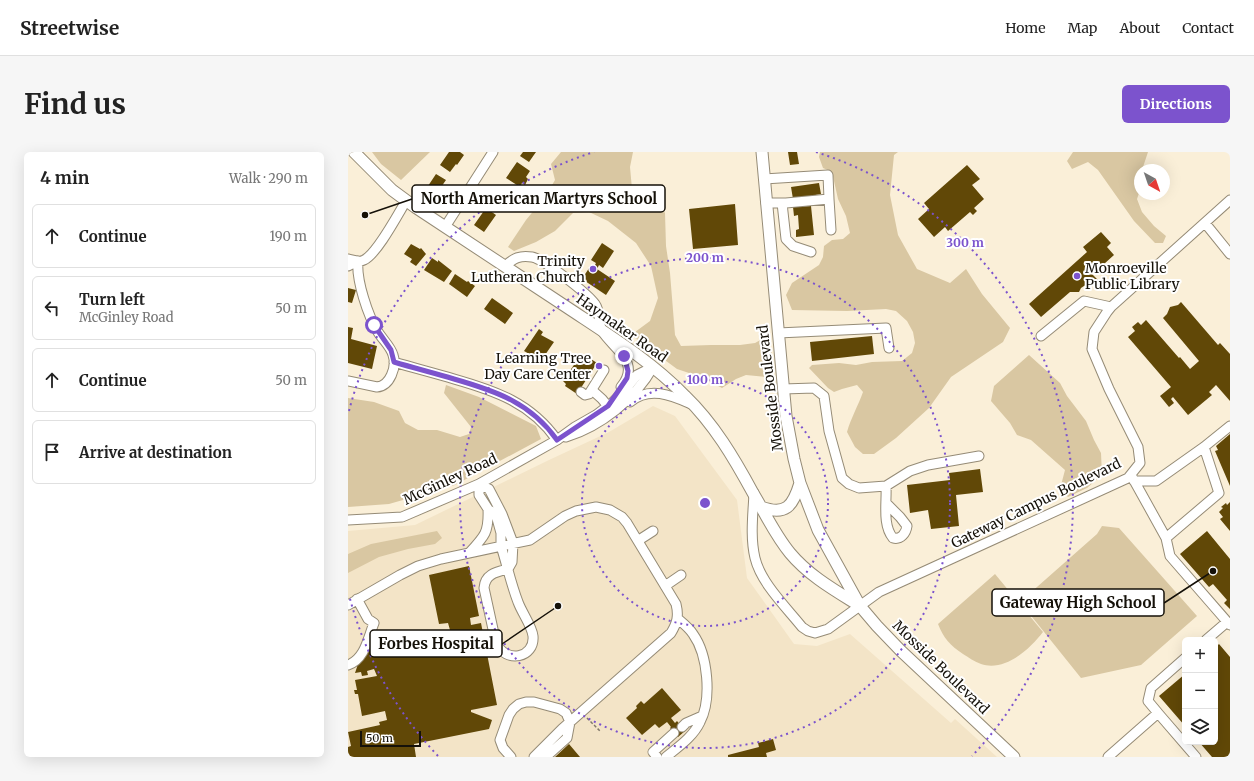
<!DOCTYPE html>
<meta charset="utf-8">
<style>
:root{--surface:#fff;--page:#f6f6f6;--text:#222;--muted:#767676;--line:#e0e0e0;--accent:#7c53cd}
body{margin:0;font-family:Merriweather,serif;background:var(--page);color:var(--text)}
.controls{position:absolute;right:12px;bottom:12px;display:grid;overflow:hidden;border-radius:6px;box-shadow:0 4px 16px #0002}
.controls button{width:36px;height:36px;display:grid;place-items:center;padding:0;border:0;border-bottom:1px solid var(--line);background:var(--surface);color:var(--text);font:20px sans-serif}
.compass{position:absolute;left:786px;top:12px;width:36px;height:36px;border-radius:50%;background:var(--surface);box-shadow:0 4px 16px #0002;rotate:140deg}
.scale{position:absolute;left:12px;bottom:10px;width:61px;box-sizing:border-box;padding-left:4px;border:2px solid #151109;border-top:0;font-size:11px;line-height:14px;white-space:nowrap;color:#151109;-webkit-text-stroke:3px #fff;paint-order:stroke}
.stop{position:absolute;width:12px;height:12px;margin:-9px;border:3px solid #7c53cd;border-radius:50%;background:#fff}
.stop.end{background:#7c53cd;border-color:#fff;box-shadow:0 1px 4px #0008}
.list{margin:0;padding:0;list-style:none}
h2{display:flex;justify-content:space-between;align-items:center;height:52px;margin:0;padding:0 16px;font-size:17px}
h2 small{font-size:13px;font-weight:400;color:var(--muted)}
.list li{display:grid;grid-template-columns:26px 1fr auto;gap:12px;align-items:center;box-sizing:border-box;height:64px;margin:0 8px 8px;padding:0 8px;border:1px solid var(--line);border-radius:6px}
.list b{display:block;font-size:15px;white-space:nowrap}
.list p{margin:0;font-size:13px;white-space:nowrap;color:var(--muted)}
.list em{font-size:13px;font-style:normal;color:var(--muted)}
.icon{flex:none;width:22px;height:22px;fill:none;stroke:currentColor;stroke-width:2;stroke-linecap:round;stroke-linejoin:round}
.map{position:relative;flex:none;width:882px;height:605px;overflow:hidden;border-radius:6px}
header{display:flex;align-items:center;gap:24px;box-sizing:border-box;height:56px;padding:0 20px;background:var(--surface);border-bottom:1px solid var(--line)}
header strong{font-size:19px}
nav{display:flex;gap:22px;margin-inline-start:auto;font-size:14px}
.intro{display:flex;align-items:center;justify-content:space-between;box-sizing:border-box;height:96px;padding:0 24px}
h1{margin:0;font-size:28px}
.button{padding:10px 18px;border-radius:6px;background:var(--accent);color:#fff;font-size:14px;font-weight:700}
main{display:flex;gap:24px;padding:0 24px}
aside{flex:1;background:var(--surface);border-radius:6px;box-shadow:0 4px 16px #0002}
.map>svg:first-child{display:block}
.built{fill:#f3e4c7}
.green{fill:#d9c7a2}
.building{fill:#614807}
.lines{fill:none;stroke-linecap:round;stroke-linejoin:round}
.minor-casing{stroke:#958b76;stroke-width:11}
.major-casing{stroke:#958b76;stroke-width:13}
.path{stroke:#80796a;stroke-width:1.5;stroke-dasharray:3 2;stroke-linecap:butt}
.minor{stroke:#fff;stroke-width:9}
.major{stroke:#fff;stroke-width:11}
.route{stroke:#7c53cd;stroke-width:5}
.ring{fill:none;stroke:#7c53cd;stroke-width:2;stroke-dasharray:2 4}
.poi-dot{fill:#7c53cd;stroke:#fff;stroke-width:1.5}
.labels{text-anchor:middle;stroke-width:4;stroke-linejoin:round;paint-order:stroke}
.poi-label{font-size:14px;fill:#151109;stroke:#fff;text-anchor:end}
.street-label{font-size:14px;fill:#151109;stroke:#fff}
.centre{fill:#7c53cd;stroke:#fff;stroke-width:2}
.ring-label{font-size:12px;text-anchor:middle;font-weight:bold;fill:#7c53cd;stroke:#fff;stroke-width:4;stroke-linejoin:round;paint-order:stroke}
.leader{fill:none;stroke:#151109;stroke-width:1.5}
.callout-dot{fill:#151109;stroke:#fff;stroke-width:1.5}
.callout{fill:#fff;stroke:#151109;stroke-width:1.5}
.callout-label{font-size:15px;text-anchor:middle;font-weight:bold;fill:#151109}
</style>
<header>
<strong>Streetwise</strong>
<nav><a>Home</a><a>Map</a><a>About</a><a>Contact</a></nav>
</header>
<div class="intro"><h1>Find us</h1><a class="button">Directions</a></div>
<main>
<aside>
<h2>4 min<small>Walk · 290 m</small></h2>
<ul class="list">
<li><svg class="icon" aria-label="ahead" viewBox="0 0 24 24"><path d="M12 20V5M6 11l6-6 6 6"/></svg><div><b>Continue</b></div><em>190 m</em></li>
<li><svg class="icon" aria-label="left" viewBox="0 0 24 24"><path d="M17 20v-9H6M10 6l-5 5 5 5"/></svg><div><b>Turn left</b><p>McGinley Road</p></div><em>50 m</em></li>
<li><svg class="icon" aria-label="ahead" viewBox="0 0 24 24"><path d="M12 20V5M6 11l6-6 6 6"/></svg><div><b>Continue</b></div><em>50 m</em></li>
<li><svg class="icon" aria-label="arrive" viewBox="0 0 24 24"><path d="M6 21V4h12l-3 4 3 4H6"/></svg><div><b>Arrive at destination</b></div></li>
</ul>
</aside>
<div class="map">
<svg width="882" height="605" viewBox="0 0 882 605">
<rect width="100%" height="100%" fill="#faefd8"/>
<path class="built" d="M305 254 327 264 389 348 399 426 446 492 469 494 502 482 603 571 607 567 649 605H0V379L67 373 201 308 261 280Z"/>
<path class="green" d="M24 0H82L53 28 33 12Z
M213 0H285L282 15 284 37 295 49 311 51 317 61 318 94 322 121 327 183 333 194 363 193H392L407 191 418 185 424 201 423 220 418 225 398 223 388 227 374 236 353 225 329 217 283 183 302 169 310 146 303 114 288 91 260 69 241 60 225 61 207 79 188 90 166 99 160 95 178 68 197 45 207 28 203 12Z
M472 0H550L546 3 542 43 550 83 569 117 602 131 618 117 634 142 662 176 655 190 603 225 581 256 548 286 526 302H515L507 295 499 280C503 266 510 254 515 240L509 233 494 237 486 240 480 236 461 216 464 213 491 211 508 213 524 210 554 209 564 201 567 191 565 180 559 169 548 159 538 157 499 159 444 158 438 143 444 131 471 113 475 105 476 94 484 88 495 87 502 81 498 64 490 47 484 20 475 16 471 5Z
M725 0H800L794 18H792V38L789 47 794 60 806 74 818 84 815 91H807L786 69 750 18 740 10 724 17 719 9Z
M681 203 712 231 719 244 738 269 746 288 753 301 754 323 739 336 720 345 712 337 717 318 683 288 669 283 662 271 643 249 646 234Z
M98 233 131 245 188 274 193 287 107 333 41 352 0 355V246L26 250 51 259 57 271 70 278H89L112 285 121 282 123 275 96 241Z
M754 374 771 376 849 464 793 513 733 526 672 450 749 382Z
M89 379 94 386 87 392 60 397 31 405 0 421V402L23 392Z
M647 422 695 480C682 497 657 520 633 512 627 510 620 505 615 502 602 493 596 487 590 472Z"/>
<path class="building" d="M101 0H112L116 3 109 13 108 12 102 20 92 13Z
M175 0H188L181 10 172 4Z
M440 0H449L451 12 442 13Z
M169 10 182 19 178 25 180 27 177 33 174 31 172 35 158 26Z
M619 13 632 27 624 33 636 47 626 56 629 59 625 63 622 60 600 79 597 75 586 85 570 67 581 57 576 51Z
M88 22 98 28 89 41 80 34Z
M471 31 473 42 445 47 443 35Z
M156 33 170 42 165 50 162 48 156 57 143 48 149 39 151 41Z
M387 52 390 93 345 97 341 57Z
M463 54 466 83 448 85V78L451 77 450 63 446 64 445 55Z
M138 56 148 63 136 80 126 73Z
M753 80 763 91 759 95 766 103 756 112 755 111 743 121 750 128 739 132 733 136 731 140H722L693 165 681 152 739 100 735 95Z
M254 91 266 99 255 116 251 113 249 117 267 129 258 143 234 127 243 113 246 115 248 111 243 108Z
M63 92 72 97 73 96 78 102 68 114 62 110 64 107 56 102Z
M84 106 90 110V108L104 119 96 130 76 118Z
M107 122 119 130 120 129 127 134 119 145 101 132Z
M0 136 8 138 4 151 0 150Z
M144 146 165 161 157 172 136 157Z
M833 150 870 193 872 191 882 202V249L868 233 861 240 864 243 840 263 825 245 823 247 826 251 821 255 812 244 823 235 780 185 787 179 784 175 790 170 793 173 798 168 831 206 832 205 842 217 851 209 815 166 819 162 822 155 830 153Z
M0 175 5 176 3 187 29 194 24 217 0 211Z
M191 177 195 180 193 183 206 190 197 203 195 201 190 207 176 199Z
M524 184 526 202 464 209 462 190Z
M237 203 249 211 229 242 217 234 218 232 215 229 232 204 235 206Z
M882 282V334L867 299 870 298 868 294Z
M632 317 635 340 608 343 611 374 583 377 580 358 562 361 559 333 602 328 601 321Z
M882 350V379L872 367 875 365 871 360 875 356 873 355 878 351 879 353Z
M859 379 882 407V457L876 451 879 448 865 432 861 435 832 402Z
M121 414 131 464 122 466 123 473 133 471 149 553 123 558V560L144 568 141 577 66 592 68 605H0V595L3 594 0 580 32 573 31 570 39 568 37 559 14 564 10 542H7L6 538H9L7 528 29 524 26 517 19 519 20 523 14 524 13 520 7 521 16 494 24 492 25 494 102 478 100 471 91 472 81 423Z
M871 492 882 505V603L880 605H864L851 590H867V496Z
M837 522V574L811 544Z
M314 536 333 558 323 566 327 571 329 569 337 579 330 585 322 576 323 575 319 570 311 576 307 572 294 583 278 566 289 556 288 554 293 549 296 552Z
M425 587 428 598 418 601 419 605H380V603L411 595 410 591Z
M221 592 232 605H207Z"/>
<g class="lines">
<defs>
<path id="minor" d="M416 27 480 23 481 47 438 51H418
M481 47 483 78
M434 51 438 87 445 94 463 100
M857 71 882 102
M97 75 145 0
M0 107C5 108 11 111 16 108 29 102 50 62 58 49
M0 114 10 109C8 128 20 164 30 180 35 188 43 195 45 203 49 215 42 234 29 235L0 229
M157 114C166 106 172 103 184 105 196 107 240 142 247 152 253 160 250 172 254 179 265 197 294 210 273 235
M430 181 538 176 541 196
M693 184 736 149 763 155
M46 210C66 216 86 221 106 227 148 239 183 251 209 288
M435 237 466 236 476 244 481 279 494 326 501 332 511 336 538 334 562 319 580 313 631 304
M244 238 254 247 263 258
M233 240 237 243 241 242 256 218
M282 250C301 234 323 243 343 252
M218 285C253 274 287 247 305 215
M783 323 818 386 822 404 882 473
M786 329H808L856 295 882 274
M538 334C539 350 534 373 545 386 553 388 558 381 559 374L552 365 539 352
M406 341C405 362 402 385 407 406 413 431 438 455 454 475L460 479 467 481 480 477 531 440 780 326 792 311 790 295 761 237 744 197 746 180 759 160 763 155 882 48
M0 368 54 365 131 332 209 288 227 275 248 263 265 250 277 238 289 223 305 215
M818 386 871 341 856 295
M291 388 305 379
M153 394C159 413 163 432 170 450 174 461 184 474 185 484 187 506 158 512 148 491L136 436C137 422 148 420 160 417L164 410 165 391 154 362 141 337 131 332V343L140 357 148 363 153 381V394
M121 401C137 384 141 380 140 357
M317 434 333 423
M0 453 52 423 70 414 93 407 182 388 217 364 228 359 248 355 262 358 274 365 279 371 328 452C331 464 329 471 323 481L214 577 186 605
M858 488 879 470
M0 513C17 507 20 486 26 471L20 467 9 447
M810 561 800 549 803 536 837 506
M334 575 338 571 354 564
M163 605 155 596 152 588 161 563 165 557 171 552 178 550H186L212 557 218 561 222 570 219 586 201 602 188 603
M309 605 305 600 326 581
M318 605C330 595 345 585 352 570 364 547 360 503 345 482 341 476 336 472 330 467
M760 605 810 561 848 605"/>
<path id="major" d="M6 0 44 38 67 55C117 88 167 121 217 154 259 182 302 208 337 244 366 272 386 306 405 341 417 361 427 383 442 401 461 424 488 439 512 454
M414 0 438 264 446 307 452 331 470 378 512 454 529 474 553 499 666 605
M413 355C438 364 445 354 452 331"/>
</defs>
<use href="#minor" class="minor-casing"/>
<use href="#major" class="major-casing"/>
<path class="path" d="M239 566 252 579"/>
<use href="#minor" class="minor"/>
<use href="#major" class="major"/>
</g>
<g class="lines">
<path class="route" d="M26 173 43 198 46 210C66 216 86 221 106 227 148 239 183 251 209 288L260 254 279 226 280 219 276 204"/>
</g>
<g class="ring">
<circle cx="357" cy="351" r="123"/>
<circle cx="357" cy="351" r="245"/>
<path d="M90 604A368 368 0 0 1 1 443M1 259A368 368 0 0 1 246 0M468 0A368 368 0 0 1 624 604"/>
</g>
<g class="poi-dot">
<circle cx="245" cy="117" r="4"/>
<circle cx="729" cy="124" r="4"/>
<circle cx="251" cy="214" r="4"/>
</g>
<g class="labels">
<g class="poi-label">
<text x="237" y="114">Trinity<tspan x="237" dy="16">Lutheran Church</tspan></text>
<text x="737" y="121" text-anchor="start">Monroeville<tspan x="737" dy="16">Public Library</tspan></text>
<text x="243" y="211">Learning Tree<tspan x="243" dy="16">Day Care Center</tspan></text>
</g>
<g class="street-label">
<text transform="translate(274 176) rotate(35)" y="5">Haymaker Road</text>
<text transform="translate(422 236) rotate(-97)" y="5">Mosside Boulevard</text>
<text transform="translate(102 327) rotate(-25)" y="5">McGinley Road</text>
<text transform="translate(688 351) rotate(-26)" y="5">Gateway Campus Boulevard</text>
<text transform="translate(593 515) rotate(44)" y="5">Mosside Boulevard</text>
</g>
</g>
<circle cx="357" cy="351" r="6" class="centre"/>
<g class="ring-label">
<text x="617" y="95">300 m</text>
<text x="357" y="110">200 m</text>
<text x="357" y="232">100 m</text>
</g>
<path class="leader" d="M17 63L64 47M865 419L816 451M210 454L154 492"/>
<g class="callout-dot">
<circle cx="17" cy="63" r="4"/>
<circle cx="865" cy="419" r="4"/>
<circle cx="210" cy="454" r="4"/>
</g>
<g class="callout">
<rect x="64" y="33" width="253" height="27" rx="4"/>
<rect x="644" y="437" width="172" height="27" rx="4"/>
<rect x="22" y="478" width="132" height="27" rx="4"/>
</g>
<g class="callout-label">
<text x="191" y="52">North American Martyrs School</text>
<text x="730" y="456">Gateway High School</text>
<text x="88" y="497">Forbes Hospital</text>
</g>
</svg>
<div class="controls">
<button>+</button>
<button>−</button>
<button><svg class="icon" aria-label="layers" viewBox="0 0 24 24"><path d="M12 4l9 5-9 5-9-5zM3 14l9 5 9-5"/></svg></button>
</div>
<svg class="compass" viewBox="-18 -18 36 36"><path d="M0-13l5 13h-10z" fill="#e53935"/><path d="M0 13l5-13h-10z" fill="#767676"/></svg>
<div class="scale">50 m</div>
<div class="stop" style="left:26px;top:173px"></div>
<div class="stop end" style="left:276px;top:204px"></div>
</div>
</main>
